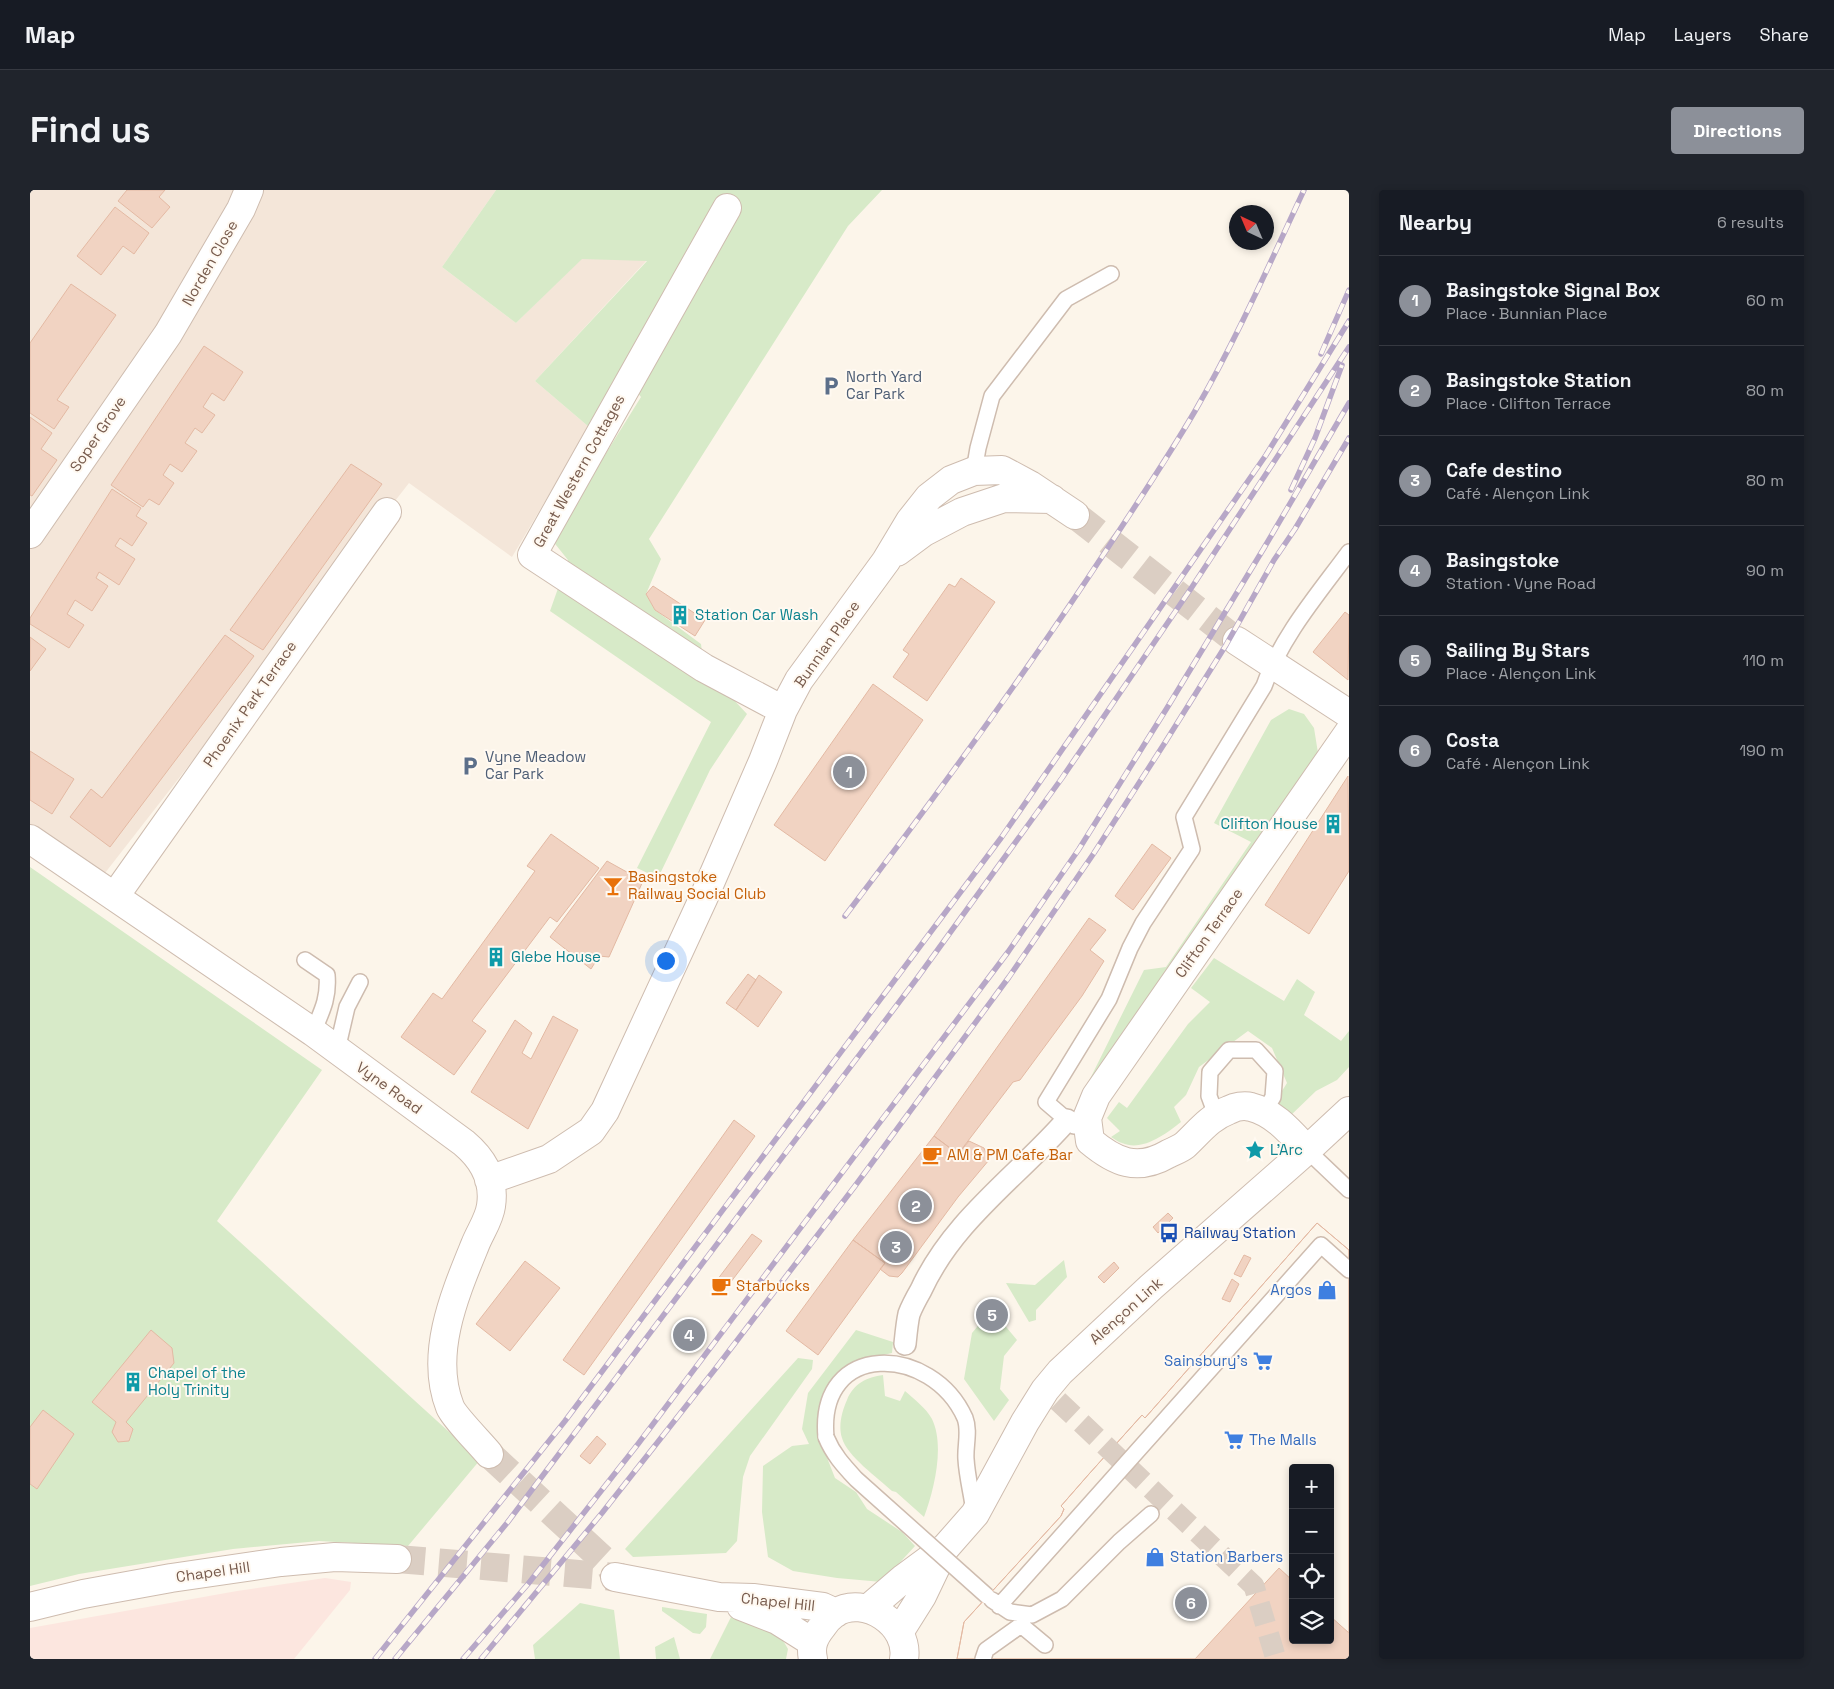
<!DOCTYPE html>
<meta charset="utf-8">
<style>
:root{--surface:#171b24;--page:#20242c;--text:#f1f3f6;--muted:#9ea1a6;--line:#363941;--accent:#8c9099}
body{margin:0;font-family:"Space Grotesk",sans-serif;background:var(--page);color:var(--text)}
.controls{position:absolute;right:15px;bottom:15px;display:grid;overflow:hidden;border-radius:5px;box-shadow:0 2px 8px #0003}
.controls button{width:45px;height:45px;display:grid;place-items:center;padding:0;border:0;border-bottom:1px solid var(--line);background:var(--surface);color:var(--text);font:25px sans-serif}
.compass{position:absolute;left:1199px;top:15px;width:45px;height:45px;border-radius:50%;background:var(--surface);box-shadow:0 2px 8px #0003;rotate:316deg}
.you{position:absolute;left:635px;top:770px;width:18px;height:18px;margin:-12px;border:4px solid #fff;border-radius:50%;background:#1a73e8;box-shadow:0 0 0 8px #1a73e833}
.badge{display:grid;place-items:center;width:32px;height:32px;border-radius:50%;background:var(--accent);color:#fff;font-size:16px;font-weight:700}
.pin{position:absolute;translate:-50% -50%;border:2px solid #fff;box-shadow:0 1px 5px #0006}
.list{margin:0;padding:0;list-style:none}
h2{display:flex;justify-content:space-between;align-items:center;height:65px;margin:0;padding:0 20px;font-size:21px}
h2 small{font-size:16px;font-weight:400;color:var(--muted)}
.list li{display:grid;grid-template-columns:32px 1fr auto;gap:15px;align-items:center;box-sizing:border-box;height:90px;padding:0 20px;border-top:1px solid var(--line)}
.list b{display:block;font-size:19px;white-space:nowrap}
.list p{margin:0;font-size:16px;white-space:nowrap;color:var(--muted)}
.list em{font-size:16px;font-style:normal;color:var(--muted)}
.icon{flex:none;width:28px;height:28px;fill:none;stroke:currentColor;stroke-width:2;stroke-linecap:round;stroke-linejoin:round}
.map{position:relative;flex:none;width:1319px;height:1469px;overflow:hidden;border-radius:5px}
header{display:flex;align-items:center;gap:30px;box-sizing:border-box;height:70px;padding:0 25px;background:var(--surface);border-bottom:1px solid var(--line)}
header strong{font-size:24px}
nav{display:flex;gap:28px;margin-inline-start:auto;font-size:18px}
.intro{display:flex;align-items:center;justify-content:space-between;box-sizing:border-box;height:120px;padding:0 30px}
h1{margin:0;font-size:35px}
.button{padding:12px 22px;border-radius:5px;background:var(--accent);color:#fff;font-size:18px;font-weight:700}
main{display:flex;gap:30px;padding:0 30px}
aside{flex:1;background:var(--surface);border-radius:5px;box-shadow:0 2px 8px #0003}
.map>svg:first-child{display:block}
.residential{fill:#f4e6d9}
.commercial{fill:#fce6df}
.green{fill:#d7eac8}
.building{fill:#f1d3c2;stroke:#e3b9a3;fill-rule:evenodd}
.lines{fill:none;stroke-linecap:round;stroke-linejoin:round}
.pedestrian-tunnel{stroke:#dbcec3;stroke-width:21;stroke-dasharray:21 11;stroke-linecap:butt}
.minor-tunnel{stroke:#dbcec3;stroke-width:28;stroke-dasharray:28 14;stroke-linecap:butt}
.tertiary-tunnel{stroke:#dbcec3;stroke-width:28;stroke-dasharray:28 14;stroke-linecap:butt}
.service-casing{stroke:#cebcaf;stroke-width:18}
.pedestrian-casing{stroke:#cebcaf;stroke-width:24}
.minor-casing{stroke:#cebcaf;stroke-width:30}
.tertiary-casing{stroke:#cebcaf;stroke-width:30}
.service{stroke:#fff;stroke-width:15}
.pedestrian{stroke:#fff;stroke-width:21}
.minor{stroke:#fff;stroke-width:28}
.tertiary{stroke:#fff;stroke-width:28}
.rail-casing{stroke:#b7a7c7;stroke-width:5.5}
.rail{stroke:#fff9f1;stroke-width:4;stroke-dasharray:11;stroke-linecap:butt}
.service-bridge-casing{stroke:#cebcaf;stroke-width:18;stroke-linecap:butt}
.service-bridge{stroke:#fff;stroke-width:15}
.labels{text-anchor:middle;stroke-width:4;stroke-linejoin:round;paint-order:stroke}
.street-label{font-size:15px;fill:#775b4d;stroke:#fff9f1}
.service-label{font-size:15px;fill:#4e5e75;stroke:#fff9f1;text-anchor:start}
.culture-label{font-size:15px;fill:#0d838f;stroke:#fff9f1;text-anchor:start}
.food-label{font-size:15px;fill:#c56008;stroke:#fff9f1;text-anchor:start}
.transit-label{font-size:15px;fill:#164399;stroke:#fff9f1;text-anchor:start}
.shop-label{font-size:15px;fill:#366cbe;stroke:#fff9f1;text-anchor:end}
</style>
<header>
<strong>Map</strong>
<nav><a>Map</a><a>Layers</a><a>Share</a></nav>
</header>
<div class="intro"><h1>Find us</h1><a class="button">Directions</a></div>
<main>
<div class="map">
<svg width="1319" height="1469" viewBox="0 0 1319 1469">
<rect width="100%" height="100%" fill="#fcf5ea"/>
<path class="residential" d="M0 0H466L412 77 486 133 552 68 617 70 505 191 559 237 482 367 379 293 75 683 0 648Z"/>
<path class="commercial" d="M295 1388 321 1392 320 1400 264 1469H0V1438L207 1401Z"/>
<path class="green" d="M466 0H852L818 36 619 349 631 369 616 404 625 420 671 454 674 478 717 524 680 580 628 688 607 678 681 532 520 421 538 370 522 350 611 207 590 181 559 237 505 191 617 71 552 69 486 133 412 77Z
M1259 519 1274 524 1284 538 1288 563 1058 893 1114 780 1136 777 1221 652 1184 633 1241 530Z
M0 677 292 880 187 1031 450 1270 378 1356 289 1351 203 1359 49 1384 0 1396Z
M1184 768 1254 811 1267 789 1285 802 1274 825 1311 851 1319 841V877L1307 890 1286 901 1259 927 1242 917 1257 893 1242 858 1218 841 1169 877 1156 905 1144 917 1151 932C1136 944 1112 962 1092 953 1088 952 1085 949 1081 947L1090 941 1077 928 1089 912 1097 918 1158 834 1180 812 1161 798Z
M1034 1070 1037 1087 1006 1120V1130L999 1132 976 1093 1005 1095Z
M952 1131 972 1132 987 1150 974 1166 970 1199 979 1210 964 1231 934 1189 942 1143Z
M826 1140 863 1152 862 1163 836 1169 812 1184 792 1255 805 1288 826 1302 837 1319 872 1342 885 1356 852 1392 807 1388 763 1381 738 1367 732 1322 733 1276 762 1256 779 1254 772 1239 778 1203Z
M768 1168 783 1170 782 1179 720 1266 713 1287 707 1351 696 1363 603 1367 595 1359Z
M853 1185 855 1206 870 1211 875 1201C884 1209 896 1218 902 1229 915 1256 904 1300 894 1327L866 1302 862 1301C848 1288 817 1266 812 1248 808 1236 812 1221 817 1210 823 1194 837 1187 853 1185Z
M550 1413 584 1420 590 1469H505L503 1455Z
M632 1417 677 1424 676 1437 670 1444 663 1443 632 1421Z
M701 1427C727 1434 745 1433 758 1459L756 1469H680Z
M644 1447 650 1469H626L625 1457Z"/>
<path class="building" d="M97 0H135L129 7 140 17 122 38 88 11Z
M85 17 119 43 104 64 93 56 71 85 47 66Z
M41 94 86 125 27 210 39 217 24 239 0 223V153Z
M174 156 213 182 194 211 182 203 173 217 185 225 172 243 165 238 155 253 167 261 152 282 140 274 133 285 144 293 129 315 119 309 113 317 81 295Z
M0 227 22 243 11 259 27 270 2 306 0 305Z
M321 274 352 294 233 460 200 440Z
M82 299 111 318 106 326 117 333 102 356 90 348 85 356 105 369 89 395 69 382 66 388 78 396 62 421 45 410 37 424 54 435 39 458 0 434V428Z
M931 388 965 412 897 511 863 487 879 464 873 460 919 394 925 397Z
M623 396 675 430 665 446 625 420 616 404Z
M1315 422 1319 425 1318 490 1283 462Z
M195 445 224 466 80 657 40 627 61 599 72 608Z
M0 447 16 459 0 481Z
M843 494 893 530 795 671 744 635Z
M0 561 44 589 22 624 0 610Z
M1318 586 1319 681 1279 744 1235 715Z
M521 644 569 678 527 732 520 727 442 831 456 841 424 885 371 847 403 803 412 809 505 681 497 676Z
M1122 654 1141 668 1103 720 1085 706Z
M577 671 613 691 579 767 569 766 561 779 520 747Z
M1059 728 1076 740 1060 760 1074 771 1052 806 990 890 983 892 928 964 904 946Z
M718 784 726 790 706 820 696 813Z
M729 785 752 802 728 837 706 820Z
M523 826 548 840 498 939 441 902 485 830 502 843 492 863 501 869Z
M704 930 725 946 554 1185 533 1170Z
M904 946 928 964 939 951 954 958 959 970 928 1007 872 1083 868 1087 859 1086 850 1079 855 1073 823 1050Z
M1138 1023 1143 1028 1128 1043 1123 1037Z
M1287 1033 1319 1060V1443L1300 1426V1278H1263V1391L1249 1378 1165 1469H927L934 1432 1031 1326 1034 1319 1031 1316 1059 1284 1112 1225 1115 1228Z
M1287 1033 1319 1060V1469H927L934 1432 1031 1326 1034 1319 1031 1316 1059 1284 1112 1225 1115 1228ZM1263 1278H1300V1450H1263Z
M722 1044 732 1051 694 1101 684 1094Z
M823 1050 855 1073 788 1165 756 1141Z
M1214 1065 1221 1068 1211 1087 1204 1084Z
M495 1071 530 1098 480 1161 446 1134Z
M1084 1072 1089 1078 1074 1093 1068 1087Z
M1202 1089 1209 1094 1200 1112 1192 1109Z
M121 1140 142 1158 144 1173 96 1232 103 1239 99 1251 88 1252 82 1242 86 1232 62 1212Z
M13 1220 44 1244 7 1299 0 1294V1237Z
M567 1246 576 1254 560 1274 550 1266Z"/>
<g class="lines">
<path class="pedestrian-tunnel" d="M1028 1211 1224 1396 1246 1469"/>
<path class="minor-tunnel" d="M1045 325 1207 451
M459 1264 580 1376 585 1387"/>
<path class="tertiary-tunnel" d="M367 1369 585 1387"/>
<defs>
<path id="service" d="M944 281 948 258 962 206 1036 109 1081 84
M275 770 297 785C299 808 292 821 283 842
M307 860 317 817 330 792
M1186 925 1179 906 1180 882 1199 860H1226L1245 881 1243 907 1234 922
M1044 936 1016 912 1079 809 1100 758 1113 733 1162 659 1154 627 1234 496C1251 447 1288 404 1319 362
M1277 960 1319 1000
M796 1247C787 1150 902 1154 935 1228 940 1241 935 1256 936 1269 937 1287 942 1305 944 1322
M962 1410 980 1422 1002 1425 1032 1409 1089 1352 1121 1324
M969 1416 1291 1055 1319 1080
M953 1469 956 1460 991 1435 1015 1455"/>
<path id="pedestrian" d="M875 1154C876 1144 877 1133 879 1124 882 1116 887 1107 891 1100 923 1030 988 986 1037 930"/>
<path id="minor" d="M697 18 502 365 674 478 753 520
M0 344 138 144 211 19 219 0
M867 362 894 342 932 322 974 308 1022 309
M1207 451 1319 524
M0 649 283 842 434 953C453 969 465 990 461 1016 459 1030 450 1042 445 1055 425 1104 399 1164 420 1217 424 1227 450 1253 459 1264
M85 706 357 322
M1277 960C1261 943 1245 923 1221 917 1214 915 1205 917 1199 920 1180 927 1169 942 1155 955 1150 959 1144 961 1138 964 1107 982 1085 972 1060 951L1057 928 1066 906 1319 542
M459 990 519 969 561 941 575 921 673 709 733 571 753 520 769 490 856 371 880 331 899 307 921 290 944 281 972 280 1000 295 1045 325
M839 1418 874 1388 916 1357 945 1324 995 1232 1015 1200 1030 1182 1121 1097 1277 960 1319 921
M870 1441 892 1406 914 1360"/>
<path id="tertiary" d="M585 1387 689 1407 723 1408 793 1417 806 1423
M711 1416 747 1430 782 1452
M0 1417 53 1404 141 1388 251 1372 305 1367 367 1369
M783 1469C780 1456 784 1447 792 1437 795 1432 801 1426 805 1423 835 1404 880 1435 874 1469"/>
</defs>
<use href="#service" class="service-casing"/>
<use href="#pedestrian" class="pedestrian-casing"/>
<use href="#minor" class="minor-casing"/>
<use href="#tertiary" class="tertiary-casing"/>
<use href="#service" class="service"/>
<use href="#pedestrian" class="pedestrian"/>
<use href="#minor" class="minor"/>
<use href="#tertiary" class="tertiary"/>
<defs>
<path id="rail" d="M1291 164 1319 100
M1261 300 1285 248 1312 175
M815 726C907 605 996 483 1079 356 1108 312 1138 267 1165 221 1206 150 1239 75 1274 0
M345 1469 535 1231 971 648 1236 265 1319 131
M365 1469 477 1333 888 787 1032 588 1162 397 1319 157
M433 1469 498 1394 608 1254 978 762 1049 659 1137 518 1234 358 1319 213
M451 1469 572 1323 686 1178 825 996 979 787 1064 663 1136 551 1196 455 1244 370 1265 339 1319 248"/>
</defs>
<use href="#rail" class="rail-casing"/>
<use href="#rail" class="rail"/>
<defs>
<path id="service-bridge" d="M796 1247C803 1264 813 1275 826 1289L957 1406"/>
</defs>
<use href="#service-bridge" class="service-bridge-casing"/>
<use href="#service-bridge" class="service-bridge"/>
</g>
<defs>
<symbol id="parking-bare" viewBox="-9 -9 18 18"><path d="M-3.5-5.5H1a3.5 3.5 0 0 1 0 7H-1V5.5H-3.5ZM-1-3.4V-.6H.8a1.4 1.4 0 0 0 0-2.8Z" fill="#5c6f8a" stroke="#fff9f1" stroke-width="2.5" paint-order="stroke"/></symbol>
<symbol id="building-bare" viewBox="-9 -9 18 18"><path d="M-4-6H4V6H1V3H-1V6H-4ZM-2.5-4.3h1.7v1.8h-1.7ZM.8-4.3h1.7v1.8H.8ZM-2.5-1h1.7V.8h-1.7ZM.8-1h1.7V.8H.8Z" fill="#0f9aa8" stroke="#fff9f1" stroke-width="2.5" paint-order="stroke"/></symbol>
<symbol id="bar-bare" viewBox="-9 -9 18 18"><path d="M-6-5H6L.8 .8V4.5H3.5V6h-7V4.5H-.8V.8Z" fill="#e8710a" stroke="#fff9f1" stroke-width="2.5" paint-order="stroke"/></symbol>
<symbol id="sight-bare" viewBox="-9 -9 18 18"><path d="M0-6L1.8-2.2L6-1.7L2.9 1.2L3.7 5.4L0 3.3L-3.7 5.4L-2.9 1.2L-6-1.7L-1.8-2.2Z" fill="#0f9aa8" stroke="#fff9f1" stroke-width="2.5" paint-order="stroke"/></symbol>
<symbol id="cafe-bare" viewBox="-9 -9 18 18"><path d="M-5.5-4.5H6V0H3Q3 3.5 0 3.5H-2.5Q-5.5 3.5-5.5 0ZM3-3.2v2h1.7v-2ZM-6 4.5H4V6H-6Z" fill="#e8710a" stroke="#fff9f1" stroke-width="2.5" paint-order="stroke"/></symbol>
<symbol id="bus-bare" viewBox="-9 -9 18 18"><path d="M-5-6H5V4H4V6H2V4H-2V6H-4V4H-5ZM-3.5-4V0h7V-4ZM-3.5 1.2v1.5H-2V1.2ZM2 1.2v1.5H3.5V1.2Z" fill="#1a4fb4" stroke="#fff9f1" stroke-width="2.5" paint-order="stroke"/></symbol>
<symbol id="shop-bare" viewBox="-9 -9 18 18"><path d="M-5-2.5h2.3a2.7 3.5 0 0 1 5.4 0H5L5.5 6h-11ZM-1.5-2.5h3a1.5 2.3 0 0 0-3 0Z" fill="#3f7fe0" stroke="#fff9f1" stroke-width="2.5" paint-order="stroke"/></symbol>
<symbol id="supermarket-bare" viewBox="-9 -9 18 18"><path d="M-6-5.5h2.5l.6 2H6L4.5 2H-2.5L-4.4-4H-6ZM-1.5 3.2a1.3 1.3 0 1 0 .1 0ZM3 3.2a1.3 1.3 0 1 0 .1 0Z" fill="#3f7fe0" stroke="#fff9f1" stroke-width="2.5" paint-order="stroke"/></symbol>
</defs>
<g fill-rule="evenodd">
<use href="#parking-bare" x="787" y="182" width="28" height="28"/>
<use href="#building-bare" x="636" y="411" width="28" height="28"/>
<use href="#parking-bare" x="426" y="562" width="28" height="28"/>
<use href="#building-bare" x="1289" y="620" width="28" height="28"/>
<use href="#bar-bare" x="569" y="682" width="28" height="28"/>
<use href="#building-bare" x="452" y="753" width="28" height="28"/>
<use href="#sight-bare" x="1211" y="946" width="28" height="28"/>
<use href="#cafe-bare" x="888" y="951" width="28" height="28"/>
<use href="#bus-bare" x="1125" y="1029" width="28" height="28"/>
<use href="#cafe-bare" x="677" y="1082" width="28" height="28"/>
<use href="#shop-bare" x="1283" y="1086" width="28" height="28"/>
<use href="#supermarket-bare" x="1219" y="1157" width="28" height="28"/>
<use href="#building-bare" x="89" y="1178" width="28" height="28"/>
<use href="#supermarket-bare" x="1190" y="1236" width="28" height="28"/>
<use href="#shop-bare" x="1111" y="1353" width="28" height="28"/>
</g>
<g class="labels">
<g class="street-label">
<text transform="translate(180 73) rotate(-60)" y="5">Norden Close</text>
<text transform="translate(68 244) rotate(-56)" y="5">Soper Grove</text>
<text transform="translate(549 281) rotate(-61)" y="5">Great Western Cottages</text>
<text transform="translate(797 454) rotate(-55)" y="5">Bunnian Place</text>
<text transform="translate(220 514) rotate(-55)" y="5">Phoenix Park Terrace</text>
<text transform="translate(1179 743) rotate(-55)" y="5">Clifton Terrace</text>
<text transform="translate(359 898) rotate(36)" y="5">Vyne Road</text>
<text transform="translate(1096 1121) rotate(-42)" y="5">Alençon Link</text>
<text transform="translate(183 1382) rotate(-8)" y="5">Chapel Hill</text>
<text transform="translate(748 1412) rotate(6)" y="5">Chapel Hill</text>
</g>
<g class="service-label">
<text x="816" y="192">North Yard<tspan x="816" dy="17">Car Park</tspan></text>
<text x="455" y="572">Vyne Meadow<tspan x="455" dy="17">Car Park</tspan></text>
</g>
<g class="culture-label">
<text x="665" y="430">Station Car Wash</text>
<text x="1288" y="639" text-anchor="end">Clifton House</text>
<text x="481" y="772">Glebe House</text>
<text x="1240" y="965">L'Arc</text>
<text x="118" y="1188">Chapel of the<tspan x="118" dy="17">Holy Trinity</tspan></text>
</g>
<g class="food-label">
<text x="598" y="692">Basingstoke<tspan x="598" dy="17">Railway Social Club</tspan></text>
<text x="917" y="970">AM &amp; PM Cafe Bar</text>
<text x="706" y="1101">Starbucks</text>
</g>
<g class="transit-label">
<text x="1154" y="1048">Railway Station</text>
</g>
<g class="shop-label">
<text x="1282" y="1105">Argos</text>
<text x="1218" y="1176">Sainsbury's</text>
<text x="1219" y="1255" text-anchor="start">The Malls</text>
<text x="1140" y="1372" text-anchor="start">Station Barbers</text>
</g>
</g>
</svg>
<div class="controls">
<button>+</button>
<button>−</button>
<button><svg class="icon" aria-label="locate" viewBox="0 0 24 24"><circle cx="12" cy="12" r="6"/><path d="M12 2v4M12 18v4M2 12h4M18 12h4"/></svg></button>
<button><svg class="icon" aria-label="layers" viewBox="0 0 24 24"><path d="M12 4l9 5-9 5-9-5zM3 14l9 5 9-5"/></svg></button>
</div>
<svg class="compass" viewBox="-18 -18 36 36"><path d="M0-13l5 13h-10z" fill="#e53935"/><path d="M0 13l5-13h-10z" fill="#9ea1a6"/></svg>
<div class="you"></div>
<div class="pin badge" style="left:819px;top:582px">1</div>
<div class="pin badge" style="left:886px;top:1016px">2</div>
<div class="pin badge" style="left:866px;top:1057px">3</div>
<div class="pin badge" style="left:659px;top:1145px">4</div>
<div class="pin badge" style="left:962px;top:1125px">5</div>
<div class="pin badge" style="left:1161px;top:1413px">6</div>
</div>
<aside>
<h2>Nearby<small>6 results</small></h2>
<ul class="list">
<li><span class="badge">1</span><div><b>Basingstoke Signal Box</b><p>Place · Bunnian Place</p></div><em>60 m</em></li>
<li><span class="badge">2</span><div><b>Basingstoke Station</b><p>Place · Clifton Terrace</p></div><em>80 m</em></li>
<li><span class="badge">3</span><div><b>Cafe destino</b><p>Café · Alençon Link</p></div><em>80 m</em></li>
<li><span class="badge">4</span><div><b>Basingstoke</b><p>Station · Vyne Road</p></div><em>90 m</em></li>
<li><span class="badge">5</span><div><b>Sailing By Stars</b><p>Place · Alençon Link</p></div><em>110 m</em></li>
<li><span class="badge">6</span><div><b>Costa</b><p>Café · Alençon Link</p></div><em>190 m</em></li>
</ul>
</aside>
</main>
